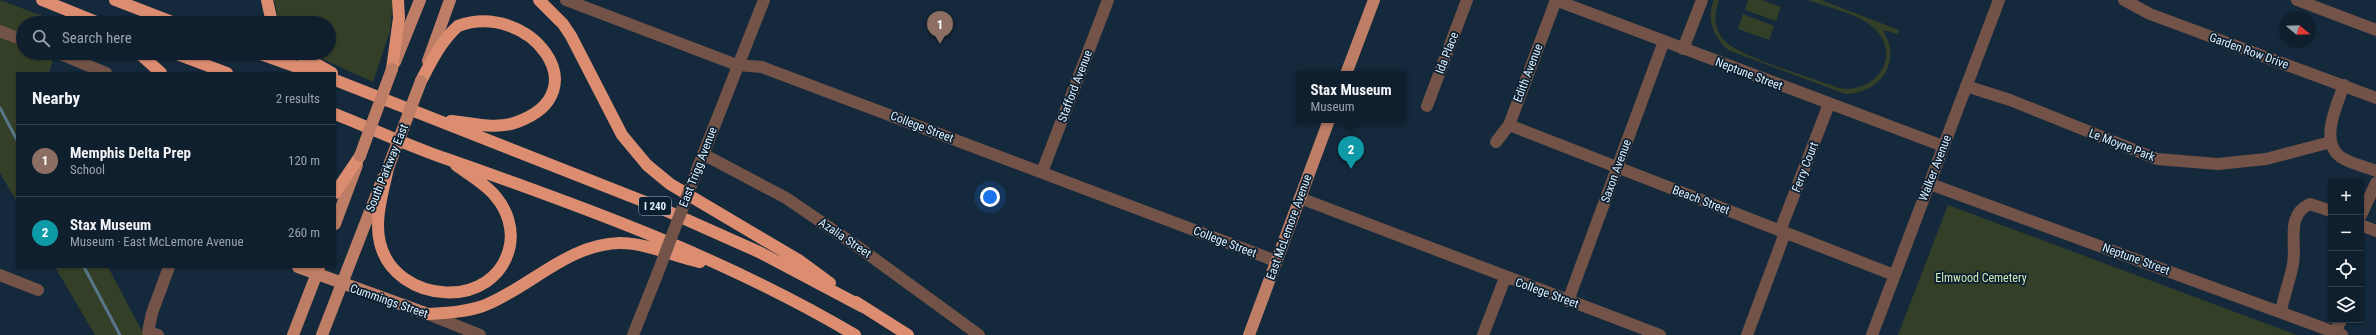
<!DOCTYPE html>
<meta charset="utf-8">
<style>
:root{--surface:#0f1f2d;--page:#182735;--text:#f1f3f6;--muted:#9ba2aa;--line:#2f3d49;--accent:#71c1f5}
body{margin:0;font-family:"Roboto Condensed",sans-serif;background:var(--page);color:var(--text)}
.controls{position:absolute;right:12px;bottom:12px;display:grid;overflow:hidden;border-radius:0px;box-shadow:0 1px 3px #0004}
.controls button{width:36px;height:36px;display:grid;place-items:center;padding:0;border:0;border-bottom:1px solid var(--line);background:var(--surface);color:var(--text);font:20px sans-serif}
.compass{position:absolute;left:2280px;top:12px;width:36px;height:36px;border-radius:50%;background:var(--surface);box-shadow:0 1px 3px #0004;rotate:109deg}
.you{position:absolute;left:990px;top:197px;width:14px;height:14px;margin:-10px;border:3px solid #fff;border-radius:50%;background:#1a73e8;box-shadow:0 0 0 6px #1a73e833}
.badge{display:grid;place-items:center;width:26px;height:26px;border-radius:50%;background:var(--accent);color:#fff;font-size:13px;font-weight:700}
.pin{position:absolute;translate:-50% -33px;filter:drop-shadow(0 1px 2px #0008)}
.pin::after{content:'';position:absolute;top:21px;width:14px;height:12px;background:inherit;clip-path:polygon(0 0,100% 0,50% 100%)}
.popup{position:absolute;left:1296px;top:71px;width:110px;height:52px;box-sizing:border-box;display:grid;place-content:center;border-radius:0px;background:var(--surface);filter:drop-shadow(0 1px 3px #0005);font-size:13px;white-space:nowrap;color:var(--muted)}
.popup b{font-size:15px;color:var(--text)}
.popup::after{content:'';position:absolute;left:50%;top:100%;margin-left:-8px;border:8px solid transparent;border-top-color:var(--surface)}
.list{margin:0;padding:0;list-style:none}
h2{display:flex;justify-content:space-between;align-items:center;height:52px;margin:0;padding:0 16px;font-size:17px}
h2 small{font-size:13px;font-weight:400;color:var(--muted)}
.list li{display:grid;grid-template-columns:26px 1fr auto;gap:12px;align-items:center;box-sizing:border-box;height:72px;padding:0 16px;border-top:1px solid var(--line)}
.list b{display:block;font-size:15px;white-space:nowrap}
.list p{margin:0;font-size:13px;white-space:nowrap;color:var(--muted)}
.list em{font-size:13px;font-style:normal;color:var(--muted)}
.icon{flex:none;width:22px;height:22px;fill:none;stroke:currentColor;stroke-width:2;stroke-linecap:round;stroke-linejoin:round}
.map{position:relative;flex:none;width:2376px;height:335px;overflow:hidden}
.search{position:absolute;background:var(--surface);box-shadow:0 1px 3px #0004;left:16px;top:16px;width:320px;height:44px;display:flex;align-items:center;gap:10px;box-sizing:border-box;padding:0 14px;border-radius:22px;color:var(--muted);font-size:15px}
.panel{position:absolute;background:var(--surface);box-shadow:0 1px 3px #0004;left:16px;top:72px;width:320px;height:196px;border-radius:0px}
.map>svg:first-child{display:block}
.green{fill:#343f28}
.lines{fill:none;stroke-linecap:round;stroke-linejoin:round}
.stream{stroke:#597589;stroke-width:3}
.minor{stroke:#735347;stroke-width:12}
.major{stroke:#be7d65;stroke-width:12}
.highway{stroke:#dc8d70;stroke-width:12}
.minor-bridge{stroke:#735347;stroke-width:12}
.major-bridge{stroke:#be7d65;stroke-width:12}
.labels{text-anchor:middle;stroke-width:3.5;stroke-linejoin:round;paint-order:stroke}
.shield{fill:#0a1f31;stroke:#a0b0be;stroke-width:1}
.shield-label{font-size:11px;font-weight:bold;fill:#e0eefa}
.street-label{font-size:12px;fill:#e0eefa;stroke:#0a1f31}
.park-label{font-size:12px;fill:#d1eab5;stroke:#0a1f31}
</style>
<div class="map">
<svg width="2376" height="335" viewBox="0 0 2376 335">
<rect width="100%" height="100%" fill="#14293c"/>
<path class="green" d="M0 0 61 23H23V53H55L49 73H17V202L0 173Z
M274 0H393L390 31 373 82 309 53H329V23H279Z
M1714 0H1719C1713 15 1714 31 1726 42 1741 57 1815 79 1839 88 1874 94 1903 58 1875 29 1862 15 1827 7 1808 0H1821L1899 30 1898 34 1883 30C1885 36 1889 41 1890 47 1894 75 1871 94 1845 94L1728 50C1713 36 1706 19 1714 0Z
M1748 0H1762L1781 7 1776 21 1745 10Z
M1743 14 1774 26 1769 40 1738 29Z
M1948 205 2297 335H1898Z
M55 267H108L144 335H95Z"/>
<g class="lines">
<path class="stream" d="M0 108 17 140
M84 267 120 335"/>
<path class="minor" d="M566 0 737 65 762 67 1276 261
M1555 0 1943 146
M2124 0 2150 14 2376 98
M2297 0 2376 30
M0 31 23 40
M1683 49 1702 0
M58 53 106 73
M2344 85C2337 105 2317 145 2344 159 2353 164 2366 167 2376 171
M1966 86 2010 100 2157 159 2218 164 2266 159 2331 142
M1427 106 1467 0
M1509 125 1894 275
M1496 142 1509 125 1556 0
M703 154 786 198 861 249 979 335
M1042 172 1108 0
M695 175 764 0
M1930 184 2342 335
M1300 198 1660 335
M2361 215 2376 183
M2361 225 2376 231
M1780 231 1829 104
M0 275 38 290
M1568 301 1664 41
M2281 311C2284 295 2290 280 2293 264 2297 243 2285 215 2310 204L2331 211
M428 314 480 335
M2335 332 2341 320
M158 335 148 332 152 313 169 267
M633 335 657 275
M1483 335 1505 278
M1747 335 1785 233
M1872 335 1999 0"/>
<path class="major" d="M428 61 450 0
M395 62 420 0
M1346 74 1374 0
M335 224 357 165
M298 267 428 314
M293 335 319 268
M322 335 383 178
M1249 335 1329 120"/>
<path class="highway" d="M42 0 99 23
M115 0 175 23
M267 0 272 23
M539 0 563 24 571 36 622 135 647 165 670 184 800 261 830 283
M139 53 161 73
M174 53 227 73
M258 53 314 73
M297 53 332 73
M392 69 399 18 398 0
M335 80 658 207 759 252 863 307
M421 81C431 62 441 41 458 26 529 0 601 92 517 122 496 130 472 123 451 121
M335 114C373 129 409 146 447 159 587 208 727 259 855 335
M388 168C383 192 374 219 380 243 395 305 497 312 510 245 513 228 507 210 496 197 486 184 469 175 456 165
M335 193 360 156
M856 302 908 335
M428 314C447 313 465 312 483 306 530 288 567 244 620 243 648 243 674 257 700 262"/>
<path class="minor-bridge" d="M657 275 695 175"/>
<path class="major-bridge" d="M360 156 392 69
M388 168 421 81"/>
</g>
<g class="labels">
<rect class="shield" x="639" y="197" width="32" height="18" rx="3"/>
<g class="shield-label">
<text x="655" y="210">I 240</text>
</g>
<g class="street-label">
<text transform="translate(2249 51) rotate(20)" y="4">Garden Row Drive</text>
<text transform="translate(1447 53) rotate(-69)" y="4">Ida Place</text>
<text transform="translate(1528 73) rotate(-69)" y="4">Edith Avenue</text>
<text transform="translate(1749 74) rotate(21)" y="4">Neptune Street</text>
<text transform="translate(1075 86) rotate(-69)" y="4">Stafford Avenue</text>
<text transform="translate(922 127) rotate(21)" y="4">College Street</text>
<text transform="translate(2122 145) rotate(21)" y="4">Le Moyne Park</text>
<text transform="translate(698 167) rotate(-69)" y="4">East Trigg Avenue</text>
<text transform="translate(1805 167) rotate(-69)" y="4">Ferry Court</text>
<text transform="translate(387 168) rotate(-68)" y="4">South Parkway East</text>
<text transform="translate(1935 168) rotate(-69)" y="4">Walker Avenue</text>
<text transform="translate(1616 171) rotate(-70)" y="4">Saxon Avenue</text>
<text transform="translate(1701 200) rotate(21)" y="4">Beach Street</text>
<text transform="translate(1289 227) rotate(-70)" y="4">East McLemore Avenue</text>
<text transform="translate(845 238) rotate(34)" y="4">Azalia Street</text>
<text transform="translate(1225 242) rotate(21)" y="4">College Street</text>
<text transform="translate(2136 259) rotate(20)" y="4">Neptune Street</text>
<text transform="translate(1547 293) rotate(20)" y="4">College Street</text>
<text transform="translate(389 301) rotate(19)" y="4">Cummings Street</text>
</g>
<g class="park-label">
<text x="1981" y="282">Elmwood Cemetery</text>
</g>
</g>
</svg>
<div class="controls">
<button>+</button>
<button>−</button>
<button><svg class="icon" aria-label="locate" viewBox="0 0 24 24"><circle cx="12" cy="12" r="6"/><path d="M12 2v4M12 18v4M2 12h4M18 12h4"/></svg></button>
<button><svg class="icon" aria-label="layers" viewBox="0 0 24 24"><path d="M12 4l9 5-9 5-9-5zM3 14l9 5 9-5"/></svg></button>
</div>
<svg class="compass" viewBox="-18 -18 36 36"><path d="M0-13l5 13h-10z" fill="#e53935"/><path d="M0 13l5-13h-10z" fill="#9ba2aa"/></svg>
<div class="you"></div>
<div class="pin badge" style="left:940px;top:44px;background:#8d6e63">1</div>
<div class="pin badge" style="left:1351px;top:169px;background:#0f9aa8">2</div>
<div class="popup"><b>Stax Museum</b>Museum</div>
<div class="search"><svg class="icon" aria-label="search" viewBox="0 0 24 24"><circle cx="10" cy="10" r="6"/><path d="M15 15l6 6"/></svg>Search here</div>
<section class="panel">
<h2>Nearby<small>2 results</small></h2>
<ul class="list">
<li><span class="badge" style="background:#8d6e63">1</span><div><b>Memphis Delta Prep</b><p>School</p></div><em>120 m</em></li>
<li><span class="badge" style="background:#0f9aa8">2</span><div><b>Stax Museum</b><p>Museum · East McLemore Avenue</p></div><em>260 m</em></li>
</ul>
</section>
</div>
